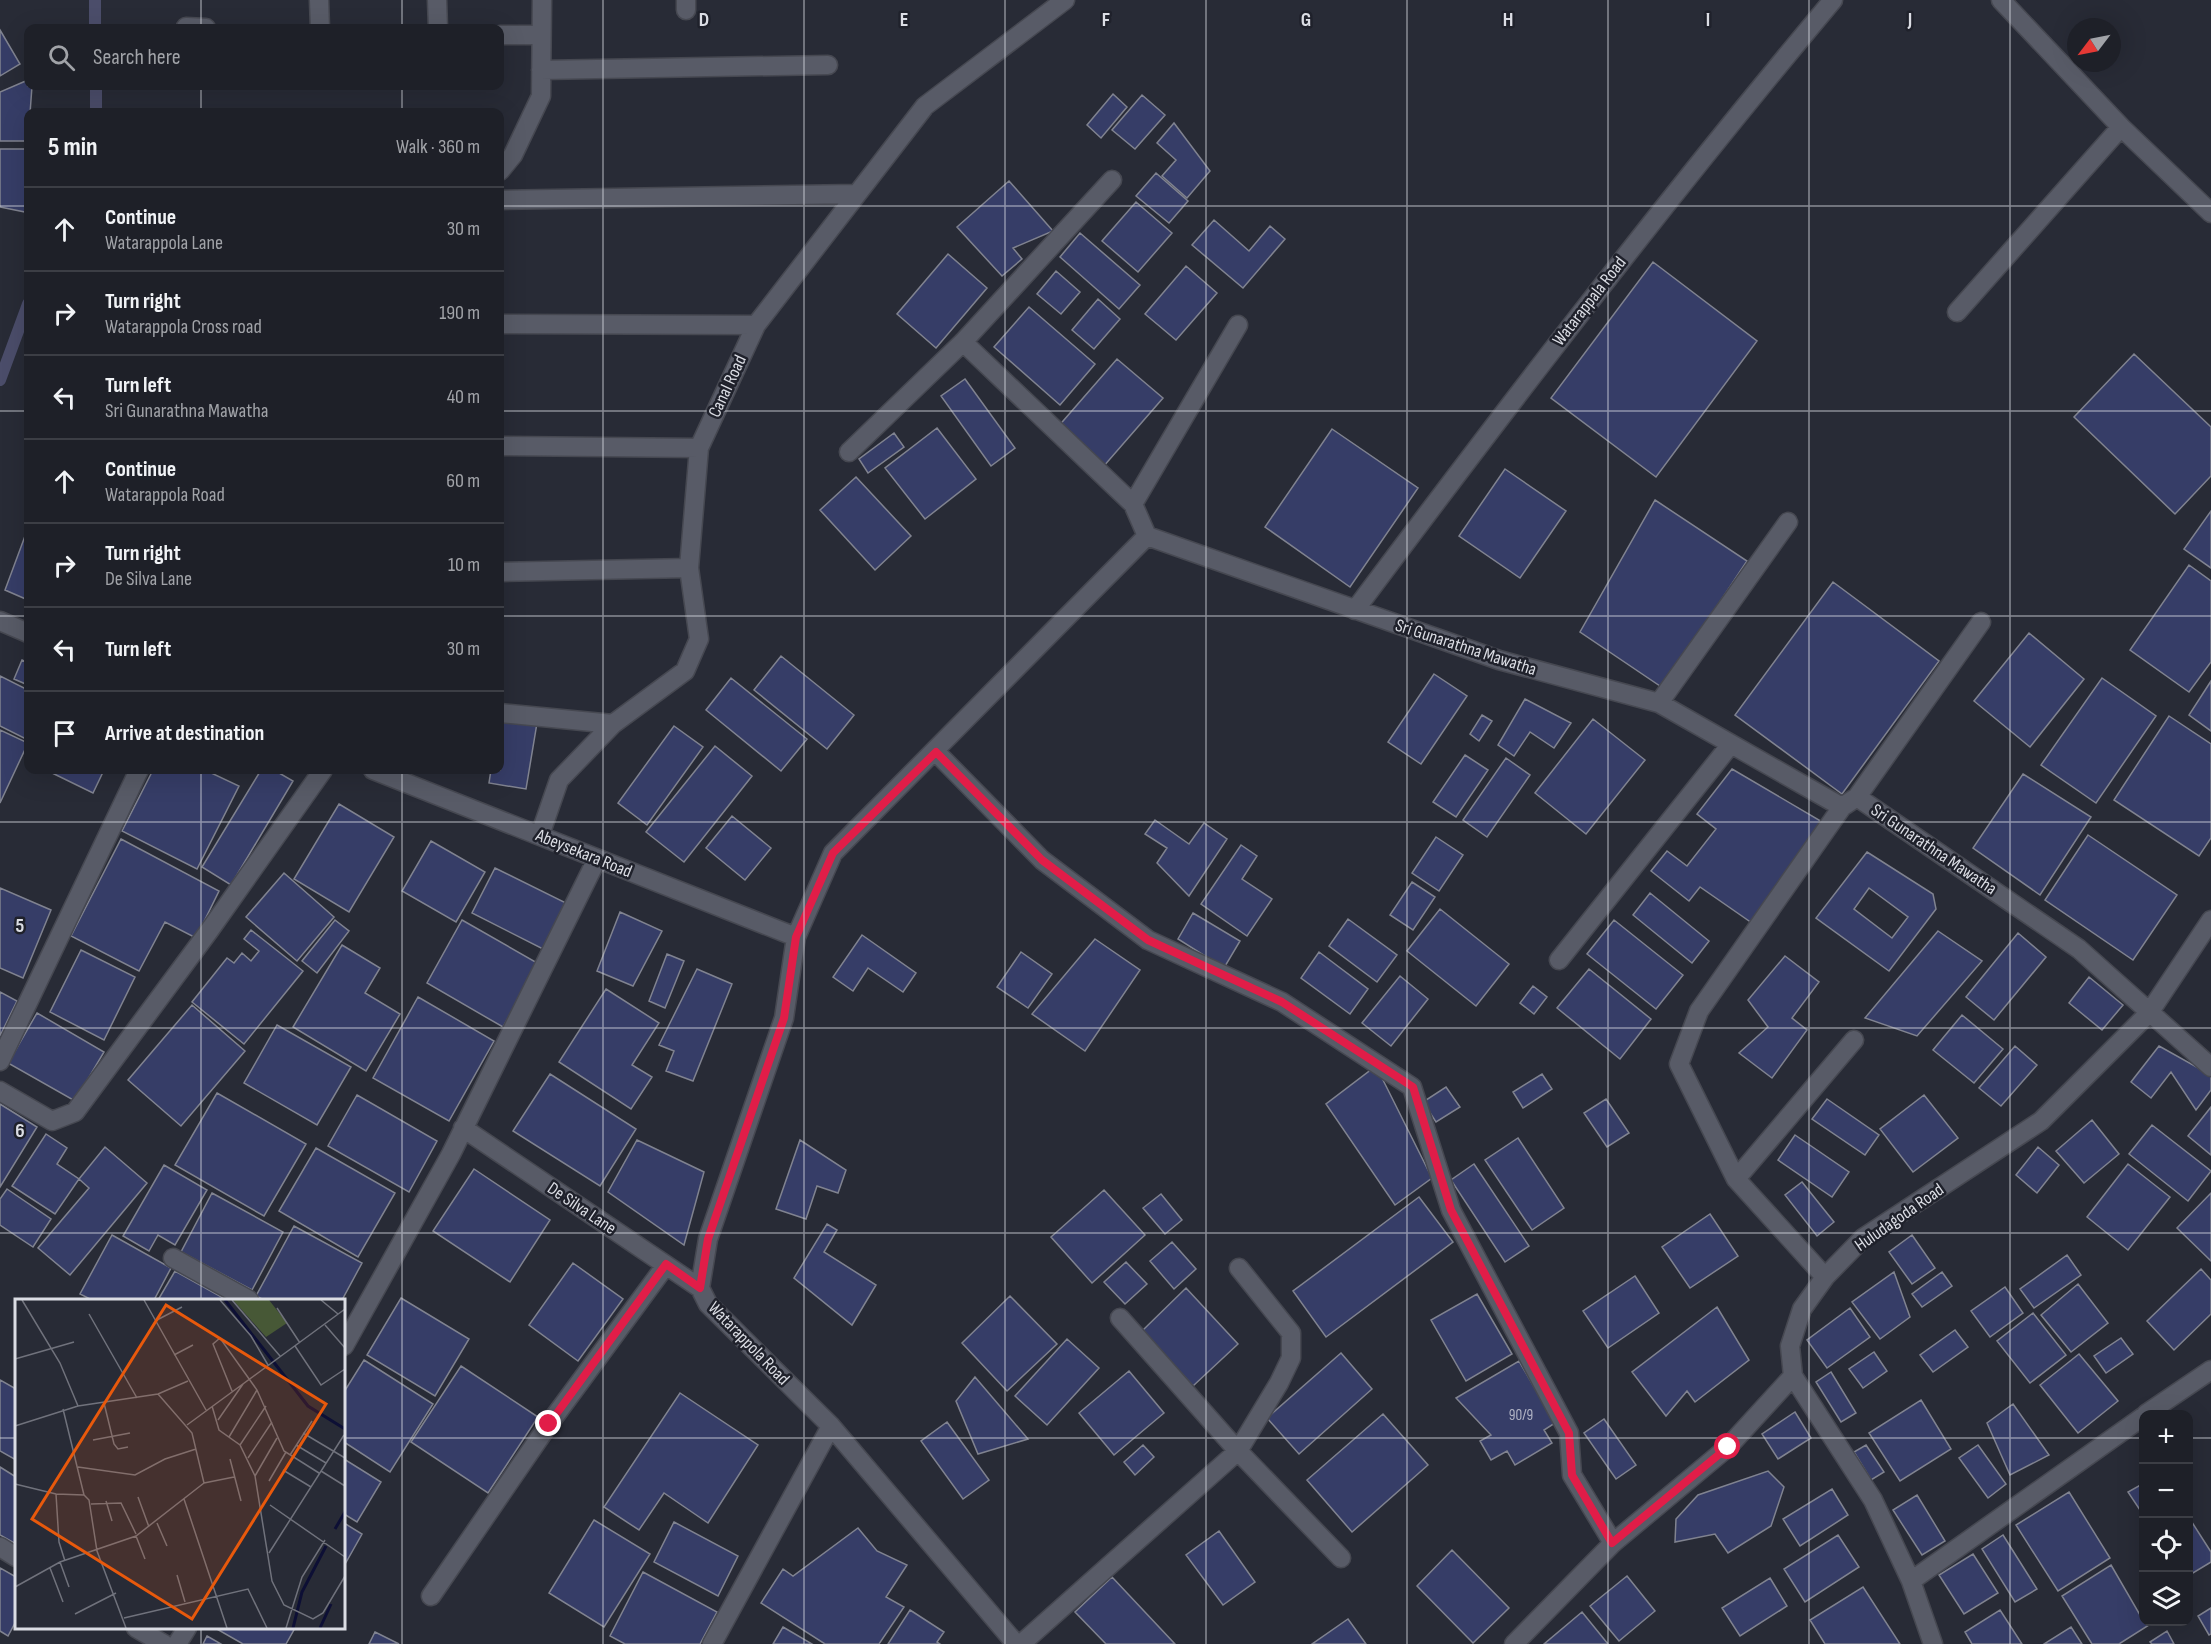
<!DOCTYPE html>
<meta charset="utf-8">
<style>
:root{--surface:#1e2028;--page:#262830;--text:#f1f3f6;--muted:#a1a3a8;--line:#3c3e45}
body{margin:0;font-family:"Sofia Sans Condensed",sans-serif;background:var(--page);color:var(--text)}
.controls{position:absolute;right:18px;bottom:18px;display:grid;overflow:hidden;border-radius:12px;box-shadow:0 6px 24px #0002}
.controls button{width:54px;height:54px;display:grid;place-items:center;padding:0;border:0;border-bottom:2px solid var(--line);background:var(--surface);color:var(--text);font:30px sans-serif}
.compass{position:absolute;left:2067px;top:18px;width:54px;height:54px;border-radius:50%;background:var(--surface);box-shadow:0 6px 24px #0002;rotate:238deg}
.stop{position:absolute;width:18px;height:18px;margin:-14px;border:4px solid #e11d48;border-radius:50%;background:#fff}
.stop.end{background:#e11d48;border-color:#fff;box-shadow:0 2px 6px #0008}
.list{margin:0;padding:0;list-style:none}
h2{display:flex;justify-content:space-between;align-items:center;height:78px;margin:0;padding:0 24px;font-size:26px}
h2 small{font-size:20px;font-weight:400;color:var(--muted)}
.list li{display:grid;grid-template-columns:39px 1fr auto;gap:18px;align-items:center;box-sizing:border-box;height:84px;padding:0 24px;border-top:2px solid var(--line)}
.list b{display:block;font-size:22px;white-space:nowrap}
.list p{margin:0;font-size:20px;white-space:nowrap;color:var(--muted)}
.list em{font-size:20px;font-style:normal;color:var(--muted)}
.icon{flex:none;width:33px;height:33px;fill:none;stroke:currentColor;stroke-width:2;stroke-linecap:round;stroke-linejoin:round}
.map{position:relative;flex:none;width:2211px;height:1644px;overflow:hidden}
.search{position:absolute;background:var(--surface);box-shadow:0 6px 24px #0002;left:24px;top:24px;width:480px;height:66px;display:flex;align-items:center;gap:15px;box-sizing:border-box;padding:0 21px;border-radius:12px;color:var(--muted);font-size:22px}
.panel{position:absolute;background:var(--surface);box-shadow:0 6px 24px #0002;left:24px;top:108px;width:480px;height:666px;border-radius:12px}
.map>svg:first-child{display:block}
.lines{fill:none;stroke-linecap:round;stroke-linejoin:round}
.stream{stroke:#4b4d6a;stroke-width:12}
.building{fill:#363d67;stroke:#808390;stroke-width:1.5;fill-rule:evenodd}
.minor-casing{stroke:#464851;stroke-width:21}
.minor{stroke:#585b67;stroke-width:18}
.route{stroke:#e11d48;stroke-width:8}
.grid{fill:none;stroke:#dbdde4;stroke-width:1.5;stroke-opacity:0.55}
.labels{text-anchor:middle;stroke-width:5;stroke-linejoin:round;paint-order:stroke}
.number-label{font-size:15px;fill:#b2b5c5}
.street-label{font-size:18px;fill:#dbdde4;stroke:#1f212b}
.inset-river{fill:none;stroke:#0d0f35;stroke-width:3}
.inset-road{fill:none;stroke:#70727c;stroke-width:1.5}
.view{fill:#e8590c;fill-opacity:0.15;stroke:#e8590c;stroke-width:3}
.inset-edge{fill:none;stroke:#dbdde4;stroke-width:3}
.grid-label{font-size:20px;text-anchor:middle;font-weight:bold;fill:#dbdde4;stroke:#1f212b;stroke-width:5;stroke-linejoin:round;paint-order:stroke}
</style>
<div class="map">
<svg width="2211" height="1644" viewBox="0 0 2211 1644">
<rect width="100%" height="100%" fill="#282b36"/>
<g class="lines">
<path class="stream" d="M95 0V28
M96 86V112
M0 380 28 304"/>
</g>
<path class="building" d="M0 30 20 64 0 76Z
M28 80V86H32L28 141H0V92Z
M1113 94 1127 107 1101 138 1087 125Z
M1142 95 1165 115 1135 149 1112 130Z
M1174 123 1210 171 1187 198 1162 176 1176 160 1157 143Z
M0 149H28L25 212 0 207Z
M1156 173 1188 201 1169 223 1136 196Z
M1009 181 1053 231 1013 248 1022 259 1002 276 957 227Z
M1136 202 1172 233 1138 272 1102 241Z
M1214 220 1249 251 1270 226 1285 239 1243 288 1192 245Z
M1080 233 1140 285 1119 309 1060 257Z
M948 254 987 288 936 348 897 314Z
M1653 262 1757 341 1656 477 1551 398Z
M1186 266 1217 293 1176 340 1145 314Z
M1056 271 1080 292 1061 314 1037 294Z
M1098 299 1120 319 1094 349 1072 330Z
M1029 307 1095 364 1060 405 994 347Z
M2134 354 2211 427V476L2175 514 2074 417Z
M1117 359 1163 398 1103 467 1057 428Z
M965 379 1015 448 991 466 941 396Z
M937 428 976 479 925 519 885 468Z
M1332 429 1418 488 1350 587 1265 527Z
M894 433 904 447 868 473 859 459Z
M1505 469 1566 511 1520 578 1459 536Z
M856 477 911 536 875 570 820 510Z
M1655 500 1747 561 1663 688 1580 632Z
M2211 511V568L2184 549Z
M28 528V600L5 590Z
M2189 565 2211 581V662L2189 692 2130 650Z
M1833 582 1939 661 1842 794 1735 715Z
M2029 633 2084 679 2030 747 1974 701Z
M781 656 854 715 827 749 754 690Z
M22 660 28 663V685L14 679Z
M1434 674 1467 696 1421 764 1388 742Z
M0 676 28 690V740L0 726Z
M731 678 807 739 781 771 706 710Z
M2102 678 2156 716 2096 803 2041 765Z
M2211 681V731L2189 715Z
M1525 699 1571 723 1554 748 1530 732 1514 756 1498 745Z
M1482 715 1492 721 1479 741 1470 734Z
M2169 716 2211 744V838L2199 856 2114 800Z
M500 718 537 723 526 789 489 783 491 770H500Z
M1593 719 1645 760 1586 834 1535 793Z
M674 726 703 747 647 825 618 803Z
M0 730 28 743 0 803Z
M715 746 752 776 684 862 646 832Z
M1465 755 1488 770 1456 817 1433 802Z
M1506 758 1530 775 1487 837 1463 820Z
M1732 769 1824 823 1752 923 1700 887 1689 901 1651 871 1667 851 1687 866 1716 829 1697 814Z
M46 770H104L93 793Z
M153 770H205L239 786 197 869 122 831Z
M261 770H274L293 781 231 885 202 867Z
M2023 774 2091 817 2040 895 1973 848Z
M339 804 394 837 349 912 294 879Z
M732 816 771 848 745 880 706 848Z
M1155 820 1189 844 1204 823 1227 839 1189 896 1157 863 1167 848 1145 834Z
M2088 835 2177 895 2133 960 2045 900Z
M1436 837 1463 855 1439 891 1412 873Z
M121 839 219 891 196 938 165 922 139 971 71 936Z
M431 841 485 872 456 922 402 891Z
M1241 845 1257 856 1242 879 1272 899 1247 936 1201 904Z
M1867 852 1933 894 1936 909 1889 971 1816 918ZM1869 888 1908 917 1892 938 1854 909Z
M495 868 566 903 543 949 472 913Z
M284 873 334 917 297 961 246 917Z
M1412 882 1435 897 1413 930 1390 915Z
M0 888 51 910 23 978 0 968Z
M1650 893 1709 941 1692 963 1633 915Z
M1440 909 1509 964 1476 1006 1407 951Z
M620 912 662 931 633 986 597 971Z
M1193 913 1240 941 1224 968 1178 939Z
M1348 919 1397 955 1377 982 1329 946Z
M335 920 349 931 317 973 302 961Z
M462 920 539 964 503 1027 427 983Z
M1614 920 1683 975 1656 1009 1587 954Z
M251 930 303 971 244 1044 192 1002 227 958 234 963 242 953 251 961 259 951 244 939Z
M1938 931 1982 961 1917 1036 1865 1018Z
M2018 933 2046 957 1994 1020 1966 997Z
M862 935 916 973 903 992 868 968 853 991 833 977Z
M1095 939 1140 970 1085 1051 1032 1014Z
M342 945 380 968 365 993 400 1014 366 1071 293 1027Z
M81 950 135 977 104 1040 50 1012Z
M1021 952 1052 974 1028 1008 997 987Z
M1319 952 1368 989 1350 1014 1301 978Z
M667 954 684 961 665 1008 649 1001Z
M1785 956 1819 982 1792 1018 1807 1030 1772 1078 1739 1053 1768 1027 1748 1000Z
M697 969 732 984 693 1081 666 1071 674 1051 659 1045Z
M1589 969 1651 1019 1620 1059 1557 1008Z
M1400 976 1428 999 1391 1046 1362 1023Z
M2089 977 2123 1005 2102 1030 2069 1003Z
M1533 986 1547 997 1534 1014 1520 1003Z
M606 989 659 1023 632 1065 652 1077 631 1109 559 1062Z
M0 992 17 1001 0 1036Z
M418 997 494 1041 449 1121 373 1078Z
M192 1005 245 1051 181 1126 128 1080Z
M37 1013 104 1052 75 1101 8 1063Z
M1962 1015 2003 1049 1974 1083 1933 1050Z
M277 1025 351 1067 317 1125 244 1083Z
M2015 1046 2037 1065 2001 1106 1979 1088Z
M2159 1046 2211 1075V1090L2196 1110 2171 1072 2151 1098 2131 1082Z
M1376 1066 1432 1178 1395 1205 1326 1104Z
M550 1074 636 1129 600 1186 513 1131Z
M1542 1074 1552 1089 1523 1108 1513 1092Z
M1446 1087 1460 1107 1436 1122 1423 1102Z
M217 1093 306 1144 264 1216 175 1165Z
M357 1095 437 1141 409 1192 328 1146Z
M1924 1095 1958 1138 1913 1172 1880 1129Z
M1606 1099 1629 1133 1607 1147 1584 1113Z
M1827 1099 1879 1135 1865 1155 1812 1119Z
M0 1104 37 1127 0 1187Z
M2211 1107V1155L2188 1136Z
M2092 1120 2119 1154 2084 1183 2056 1151Z
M2152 1125 2211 1171 2188 1201 2129 1154Z
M46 1134 67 1148 57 1164 79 1179 55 1214 12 1186Z
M1795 1135 1849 1172 1832 1197 1778 1160Z
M1518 1138 1564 1208 1532 1230 1485 1160Z
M637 1140 704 1172 684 1245 608 1192Z
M800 1140 846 1170 838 1193 817 1186 806 1219 776 1209Z
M105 1147 147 1183 70 1275 38 1248 89 1188 79 1179Z
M2038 1147 2059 1165 2037 1193 2016 1175Z
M316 1148 395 1193 358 1257 279 1211Z
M1474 1164 1529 1246 1505 1262 1451 1180Z
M2128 1164 2170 1197 2128 1250 2087 1217Z
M164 1165 207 1190 175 1245 158 1235 149 1251 123 1236Z
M474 1169 550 1220 510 1282 433 1231Z
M1802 1182 1834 1222 1817 1236 1785 1195Z
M7 1189 51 1219 33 1247 0 1225V1199Z
M1104 1190 1145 1235 1092 1283 1051 1237Z
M212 1193 283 1232 252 1290 181 1252Z
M2211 1193V1261L2177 1228Z
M1161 1194 1182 1220 1165 1234 1143 1208Z
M1419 1197 1453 1242 1326 1337 1293 1291Z
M1710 1214 1738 1256 1690 1288 1662 1247Z
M827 1224 837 1230 824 1252 876 1285 852 1325 794 1278Z
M294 1226 362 1263 342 1300H264L256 1296Z
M112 1235 171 1268 154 1300H92L80 1294Z
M1912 1235 1935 1268 1912 1284 1889 1252Z
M1172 1242 1196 1269 1174 1289 1150 1261Z
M2067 1255 2081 1275 2034 1308 2020 1289Z
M1126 1262 1147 1284 1125 1304 1104 1282Z
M573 1263 623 1299 578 1361 529 1325Z
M2201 1269 2211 1280V1314L2174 1350 2147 1321Z
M175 1271 227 1300H158Z
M1894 1272 1910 1317 1880 1339 1852 1302Z
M1942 1272 1952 1286 1922 1307 1912 1294Z
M1635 1276 1659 1313 1608 1348 1583 1311Z
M2078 1284 2108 1323 2071 1352 2041 1315Z
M2005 1287 2023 1313 1990 1337 1971 1311Z
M1186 1288 1238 1344 1193 1386 1142 1331Z
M1477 1294 1512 1354 1466 1381 1431 1320Z
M1010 1296 1057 1344 1007 1391 962 1343Z
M401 1298 469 1339 435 1396 367 1355Z
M1717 1307 1749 1360 1695 1402 1687 1391 1666 1416 1632 1372Z
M1850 1308 1870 1337 1827 1368 1807 1340Z
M2033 1313 2066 1355 2030 1383 1997 1341Z
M1955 1330 1968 1347 1933 1372 1920 1355Z
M2121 1338 2133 1354 2106 1373 2094 1356Z
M1067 1339 1099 1368 1047 1425 1015 1396Z
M1874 1352 1887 1371 1863 1388 1849 1369Z
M1341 1353 1372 1389 1299 1454 1267 1418Z
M2079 1354 2118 1401 2078 1433 2040 1385Z
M364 1360 433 1404 390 1472 344 1442V1392Z
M1519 1361 1555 1423 1544 1430 1552 1443 1515 1465 1507 1451 1491 1460 1480 1441 1491 1435 1456 1398Z
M461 1366 538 1417 488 1493 411 1442Z
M1129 1371 1164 1413 1114 1455 1079 1413Z
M1831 1372 1856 1413 1841 1422 1816 1382Z
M975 1377 1028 1439 978 1454 956 1401Z
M0 1380 16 1389V1460L0 1451Z
M680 1393 758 1445 708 1523 664 1493 639 1530 604 1507Z
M1921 1400 1951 1449 1900 1481 1869 1433Z
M2013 1404 2049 1455 2010 1475 1987 1423Z
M1795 1412 1811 1438 1778 1459 1762 1434Z
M1383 1414 1428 1465 1352 1532 1307 1480Z
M1604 1419 1636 1465 1616 1479 1584 1433Z
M947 1422 989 1480 963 1499 921 1441Z
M1143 1445 1154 1457 1135 1475 1124 1462Z
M1866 1445 1884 1472 1871 1480 1854 1452Z
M1978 1445 2006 1484 1988 1498 1959 1458Z
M344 1459 381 1482 357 1522 344 1514Z
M0 1467 16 1477V1544L0 1535Z
M1768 1471 1784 1487 1771 1526 1728 1553 1715 1534 1675 1542 1676 1519 1698 1495Z
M2144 1483V1516L2128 1492Z
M1832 1489 1848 1515 1800 1546 1783 1519Z
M2069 1492 2110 1558 2058 1591 2016 1525Z
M1917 1495 1945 1541 1922 1555 1893 1510Z
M2188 1516 2211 1552V1562L2188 1576Z
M594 1520 650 1554 604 1627 549 1593Z
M674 1522 738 1556 718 1596 654 1562Z
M344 1523 362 1534 344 1566Z
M858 1528 877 1551 907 1565 886 1597 904 1607 879 1644H825L761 1603 783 1569 793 1576Z
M1219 1531 1255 1582 1223 1605 1186 1555Z
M1838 1535 1859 1567 1805 1602 1784 1569Z
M2003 1535 2037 1589 2015 1602 1982 1549Z
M1452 1550 1509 1608 1473 1643 1417 1586Z
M1973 1554 1998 1593 1964 1614 1939 1575Z
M2111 1565 2144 1622 2149 1625 2119 1644H2092L2062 1596Z
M0 1568 16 1577V1621L8 1636 0 1631Z
M643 1572 717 1612 700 1644H625L610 1636Z
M1627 1576 1655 1611 1619 1641 1590 1606Z
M1112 1577 1175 1644H1106L1075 1612Z
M1770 1578 1787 1606 1740 1636 1722 1608Z
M1863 1587 1900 1644H1825L1810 1620Z
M2211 1608V1634L2209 1635 2198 1616Z
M910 1610 944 1632 937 1642 940 1644H888Z
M2000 1610 2022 1644H1972L1965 1632Z
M1582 1612 1608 1644H1544Z
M1348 1619 1366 1644H1312Z
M783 1627 812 1644H773Z
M2071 1627 2082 1644H2044Z
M215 1628H295L286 1644H243Z
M2167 1631 2174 1644H2152L2150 1642Z
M375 1632 399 1644H369Z
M207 1636 221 1644H203Z"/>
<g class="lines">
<defs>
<path id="minor" d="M319 0 320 28
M437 0 438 28
M686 0V10
M2001 0 2121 127 2211 213
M186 27 206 28
M500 35H541
M541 70 828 65
M500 171 513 155 541 96 542 0
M500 200 856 194
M1957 312 2121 127
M500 324 756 325
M963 342 1133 504 1147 536
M500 446 699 448
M849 452 963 342 1112 180
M1133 504 1238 325
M1147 536 1499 660 1659 703 1842 807 1857 797 2079 949 2211 1067
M500 572 689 568
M1355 610C1510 403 1667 198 1833 0
M0 621 28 633
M1659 703 1788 522
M500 713 613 724
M936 752 1042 860 1148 940 1282 1002 1412 1087 1451 1210 1569 1433 1572 1475 1613 1543
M373 770 796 937
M1857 797 1981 622
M540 835 559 780 613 724 685 671 699 639 689 568 699 448 756 325 925 106 1065 0
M1559 960 1731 744
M0 1061 139 770
M0 1091 52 1121 75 1112 209 931 323 770
M463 1128 700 1288
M1736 1179 1854 1040
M173 1258 249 1300
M1825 1277 1736 1179 1679 1064 1699 1011 1842 807
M1120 1318 1238 1451 1341 1558
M344 1346 451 1154 597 859
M2146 1414 2211 1370
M0 1547 16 1557
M1911 1581 2144 1416
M431 1596 549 1424 666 1265
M136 1628 164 1644
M177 1644 187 1628
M712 1644 831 1426
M1016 1644 831 1426 708 1304 700 1288 708 1239 784 1018 796 937 833 853 1147 536
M1021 1644 1238 1451 1279 1383 1291 1358V1333L1239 1268
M1514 1644 1613 1543 1728 1447 1793 1376
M1933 1644 1911 1581 1873 1500 1793 1376 1790 1346 1802 1309 1825 1277 1863 1238 2041 1121 2149 1013 2211 920"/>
</defs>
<use href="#minor" class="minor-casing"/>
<use href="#minor" class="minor"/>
</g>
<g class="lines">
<path class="route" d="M549 1424 666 1264 700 1288 708 1239 784 1018 796 937 833 853 936 752 1042 860 1148 940 1282 1002 1413 1087 1451 1210 1569 1433 1572 1475 1612 1543 1728 1447"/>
</g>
<path class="grid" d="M201 0V28M402 0V28M603 0V1644M804 0V1644M1005 0V1644M1206 0V1644M1407 0V1644M1608 0V1644M1809 0V1644M2010 0V1644M201 86V112M402 86V112M0 206H28M500 206H2211M0 411H28M500 411H2211M0 616H28M500 616H2211M201 770V1300M402 770V1644M0 822H2211M0 1028H2211M0 1233H2211M0 1438H16M344 1438H2144M2188 1438H2211M201 1628V1644"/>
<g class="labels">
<g class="number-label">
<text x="1521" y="1420">90/9</text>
</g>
<g class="street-label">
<text transform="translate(1589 301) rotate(-52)" y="6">Watarappala Road</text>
<text transform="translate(727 386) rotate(-65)" y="6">Canal Road</text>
<text transform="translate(1466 647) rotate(18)" y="6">Sri Gunarathna Mawatha</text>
<text transform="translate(1934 849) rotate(34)" y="6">Sri Gunarathna Mawatha</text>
<text transform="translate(584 853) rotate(22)" y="6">Abeysekara Road</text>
<text transform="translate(582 1208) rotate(34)" y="6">De Silva Lane</text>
<text transform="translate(1899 1217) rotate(-35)" y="6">Huludagoda Road</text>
<text transform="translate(749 1343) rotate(46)" y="6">Watarappola Road</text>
</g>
</g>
<g transform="translate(15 1299)">
<rect width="330" height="330" fill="#282b36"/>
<path d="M218 1H254L272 24 251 38Z" fill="#475836"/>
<path class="inset-river" d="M210 1 293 107 330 130M320 230 330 213M278 329 287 293 311 247M305 329 316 305"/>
<path class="inset-road" d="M7 1 45 64 63 107M129 1 191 111M205 1 236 37 253 66M217 1 265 57M306 1 323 15M262 9 285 44M74 15 122 99M140 22 167 8M310 26 330 49M280 47 306 86 330 70M159 56 178 46M0 60 59 43M217 92 198 45 205 39 242 91 269 152 304 174M143 95 177 134 189 184M89 104 99 145 103 150 113 148M197 107 204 131 225 146 240 177 257 282 269 306 298 320 308 314 330 277M48 110 69 196M203 121 228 85M172 126 330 10M0 127 63 107 143 95 173 82M288 134 330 159M214 138 242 91M78 141 115 134M225 146 251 107M281 146 311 164M275 156 297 122M233 159 257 123M215 160 226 202M63 168 120 176 150 160 181 150M268 171 296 188M306 172 330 187M240 177 262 139M254 182 271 153M189 184 219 178M0 185 41 195 69 196 74 201 82 252 111 329M41 195 44 243 50 262M123 198 134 228M169 200 212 329M91 202 97 222M76 205 106 204 121 235M255 206 330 258M142 224 152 247M121 237 130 260M254 254 329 136M45 263 54 288M35 269 48 303M162 276 170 303M0 288 45 263 121 237 189 184M60 315 101 294M109 319 233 290 252 329M271 329 287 278 310 241"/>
<path class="view" d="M151 6 311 105 177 320 17 220Z"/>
<rect width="330" height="330" class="inset-edge"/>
</g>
<g class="grid-label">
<text x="704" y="26">D</text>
<text x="904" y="26">E</text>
<text x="1106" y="26">F</text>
<text x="1306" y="26">G</text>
<text x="1508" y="26">H</text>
<text x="1708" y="26">I</text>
<text x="1910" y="26">J</text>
<text x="20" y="932">5</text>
<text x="20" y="1137">6</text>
</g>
</svg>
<div class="controls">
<button>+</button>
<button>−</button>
<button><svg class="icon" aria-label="locate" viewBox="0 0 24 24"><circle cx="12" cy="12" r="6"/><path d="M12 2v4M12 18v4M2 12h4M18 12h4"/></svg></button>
<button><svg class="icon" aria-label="layers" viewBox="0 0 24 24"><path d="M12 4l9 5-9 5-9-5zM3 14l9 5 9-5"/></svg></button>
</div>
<svg class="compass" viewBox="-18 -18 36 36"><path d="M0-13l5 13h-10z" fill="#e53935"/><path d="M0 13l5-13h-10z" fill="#a1a3a8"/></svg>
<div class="stop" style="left:1728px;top:1447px"></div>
<div class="stop end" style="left:549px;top:1424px"></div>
<div class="search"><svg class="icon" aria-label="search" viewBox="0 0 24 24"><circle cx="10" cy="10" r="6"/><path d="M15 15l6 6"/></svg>Search here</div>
<section class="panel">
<h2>5 min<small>Walk · 360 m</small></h2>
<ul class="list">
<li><svg class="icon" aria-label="ahead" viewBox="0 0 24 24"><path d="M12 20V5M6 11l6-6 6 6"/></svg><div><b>Continue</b><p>Watarappola Lane</p></div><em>30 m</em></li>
<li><svg class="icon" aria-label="right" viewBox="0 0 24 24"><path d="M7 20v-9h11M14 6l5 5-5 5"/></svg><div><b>Turn right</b><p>Watarappola Cross road</p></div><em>190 m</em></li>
<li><svg class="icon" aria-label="left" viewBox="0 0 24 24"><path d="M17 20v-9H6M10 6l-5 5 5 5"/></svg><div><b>Turn left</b><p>Sri Gunarathna Mawatha</p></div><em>40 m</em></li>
<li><svg class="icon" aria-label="ahead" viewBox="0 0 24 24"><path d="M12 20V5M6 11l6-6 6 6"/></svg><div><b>Continue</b><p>Watarappola Road</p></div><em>60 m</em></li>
<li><svg class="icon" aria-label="right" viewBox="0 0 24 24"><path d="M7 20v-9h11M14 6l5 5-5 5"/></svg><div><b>Turn right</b><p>De Silva Lane</p></div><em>10 m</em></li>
<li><svg class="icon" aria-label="left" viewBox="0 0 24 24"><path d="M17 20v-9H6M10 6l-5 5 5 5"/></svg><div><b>Turn left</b></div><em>30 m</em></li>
<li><svg class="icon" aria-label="arrive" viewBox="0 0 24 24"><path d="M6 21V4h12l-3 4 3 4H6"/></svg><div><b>Arrive at destination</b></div></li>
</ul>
</section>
</div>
